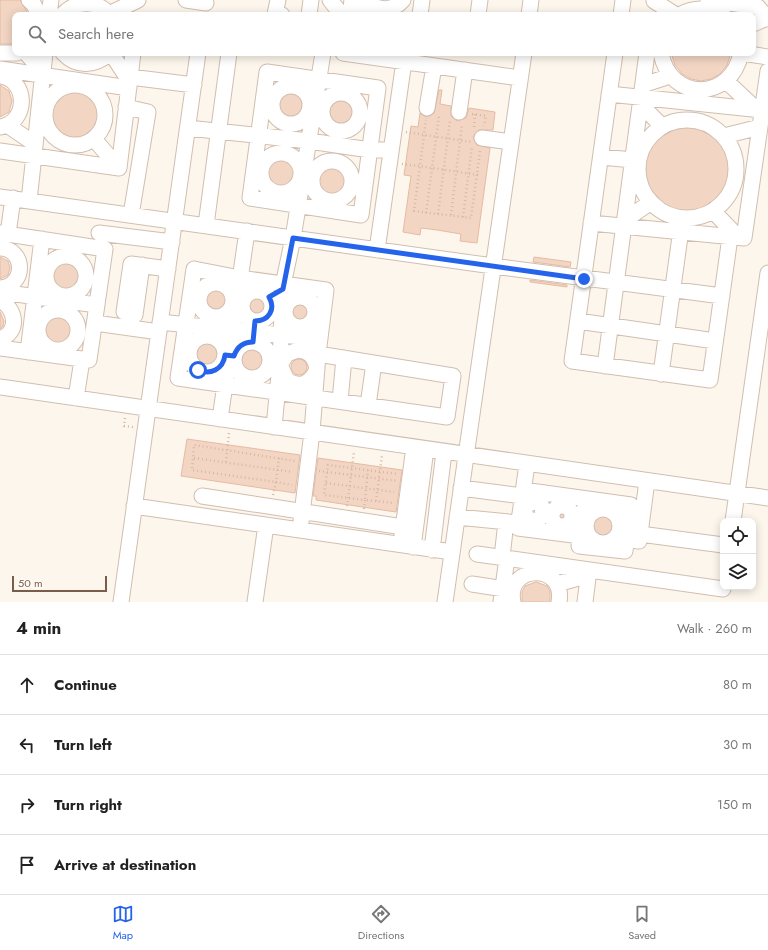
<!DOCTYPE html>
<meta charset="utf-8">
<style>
:root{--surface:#fff;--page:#f6f6f6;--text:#222;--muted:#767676;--line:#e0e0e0;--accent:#2563eb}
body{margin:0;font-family:Jost,sans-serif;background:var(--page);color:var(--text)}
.controls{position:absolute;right:12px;bottom:12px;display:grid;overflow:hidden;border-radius:8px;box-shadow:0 2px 10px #0003}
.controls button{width:36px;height:36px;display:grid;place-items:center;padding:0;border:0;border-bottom:1px solid var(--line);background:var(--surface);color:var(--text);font:20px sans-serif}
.scale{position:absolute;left:12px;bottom:10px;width:95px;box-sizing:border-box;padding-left:4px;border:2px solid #7a5c4d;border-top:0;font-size:11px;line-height:14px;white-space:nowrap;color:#7a5c4d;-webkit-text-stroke:3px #fffaf3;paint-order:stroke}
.stop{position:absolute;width:12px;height:12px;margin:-9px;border:3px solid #2563eb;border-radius:50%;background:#fff}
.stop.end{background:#2563eb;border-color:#fff;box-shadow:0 1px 4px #0008}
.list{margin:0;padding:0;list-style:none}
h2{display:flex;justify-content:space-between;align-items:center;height:52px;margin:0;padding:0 16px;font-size:17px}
h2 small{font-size:13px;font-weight:400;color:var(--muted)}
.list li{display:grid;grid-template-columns:26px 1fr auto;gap:12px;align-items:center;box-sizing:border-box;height:60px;padding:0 16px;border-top:1px solid var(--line)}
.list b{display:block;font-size:15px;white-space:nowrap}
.list em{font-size:13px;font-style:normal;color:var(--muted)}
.icon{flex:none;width:22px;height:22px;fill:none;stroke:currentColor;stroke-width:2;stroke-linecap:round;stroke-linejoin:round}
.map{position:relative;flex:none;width:768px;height:602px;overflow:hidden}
.search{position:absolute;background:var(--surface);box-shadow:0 2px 10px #0003;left:12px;right:12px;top:12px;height:44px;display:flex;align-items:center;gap:10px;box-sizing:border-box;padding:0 14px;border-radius:8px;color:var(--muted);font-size:15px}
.sheet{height:292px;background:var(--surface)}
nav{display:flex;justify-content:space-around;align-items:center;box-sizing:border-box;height:56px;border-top:1px solid var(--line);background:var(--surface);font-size:11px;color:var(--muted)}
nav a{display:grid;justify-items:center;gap:2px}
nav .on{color:var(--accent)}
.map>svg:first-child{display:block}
.building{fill:#f3d5c3;stroke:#e6bba3}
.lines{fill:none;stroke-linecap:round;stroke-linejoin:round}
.minor-casing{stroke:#d1beb0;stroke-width:17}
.path{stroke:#d9b8a5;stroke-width:2.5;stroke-dasharray:1 3;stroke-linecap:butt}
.minor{stroke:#fff;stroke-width:15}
.route{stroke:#2563eb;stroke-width:5}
</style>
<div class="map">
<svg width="768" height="602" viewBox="0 0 768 602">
<rect width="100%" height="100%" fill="#fdf6ec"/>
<path class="building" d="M0 0H20L29 15H15V44H0Z
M671 53H731L727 65 720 74 711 79 701 81 691 79 682 74 675 65Z
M0 85 9 91 12 101 9 112 0 117Z
M273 105a17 17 0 1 1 34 0a17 17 0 1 1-34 0Z
M69 88 90 91 101 104 103 113V122L100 130 88 132 85 136 86 142 78 143 61 140 54 133 49 125 47 115 49 106 54 97 62 91Z
M439 90H442L440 104 451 106V116L457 121 466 118 469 108 495 112 493 130H479L473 137 477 145 490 148 477 243 460 241 461 234 437 230 421 228 420 235 403 232 411 176 404 175 411 126 418 127 420 113 426 117 434 113Z
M323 112a18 18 0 1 1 36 0a18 18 0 1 1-36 0Z
M680 123H696L711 129 716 133 717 142 726 145 734 164 733 179 727 193 718 204 710 202 707 205 704 212 692 215 683 213 677 214 664 209 659 205 658 197 654 194 649 193 644 185 641 169 644 153 652 139 658 134 665 135 669 132 671 126Z
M280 155 290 157 296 163 292 187 284 190 272 188 265 180 263 175 266 164 274 157Z
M315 181a18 18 0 1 1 36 0a18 18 0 1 1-36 0Z
M0 257 8 261 10 268 8 275 0 279Z
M534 257 571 262 570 267 533 262Z
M48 276a18 18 0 1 1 36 0a18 18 0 1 1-36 0Z
M530 280 567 285V287L530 282Z
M214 284 224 286 229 292 226 312 218 316 207 314 203 311 199 302 200 297 205 288Z
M244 306a13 13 0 1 1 26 0a13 13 0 1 1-26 0Z
M297 299 307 300 313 311 311 319 301 326 291 322V302Z
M40 329a18 18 0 1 1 36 0a18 18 0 1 1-36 0Z
M0 312 4 321 3 326 0 329Z
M190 355a16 16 0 1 1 32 0a16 16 0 1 1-32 0Z
M236 360a16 16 0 1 1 32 0a16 16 0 1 1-32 0Z
M291 367a8 8 0 1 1 16 0a8 8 0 1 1-16 0Z
M187 439 300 455 295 493 181 476Z
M318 458 402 470 396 512 316 500V496H313Z
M563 508 567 511 569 518 567 522 560 523 556 521 552 514 558 509Z
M599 510 611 512 618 519 619 529 617 534 610 540 593 539 590 535 593 513Z
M536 582 547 586 550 591V602H522V592L525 586Z"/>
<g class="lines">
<defs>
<path id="minor" d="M29 0 34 5 39 15
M186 0 206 3
M278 0 275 14 282 15
M330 0 342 15
M364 0C376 10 392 13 403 0
M708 0 758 7 768 19
M654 1 676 15
M109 14 138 0
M49 15 51 0
M62 15C76 0 97 0 110 15
M309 15 311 0
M350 15 352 0
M359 15 371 5
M420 15 422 0
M478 15 480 0
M529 15 531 0
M621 15 623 0
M679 15C694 7 707 7 723 15
M753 24 767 18
M0 53H17
M26 53 43 72
M63 53C77 68 95 66 110 53
M111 53 130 82
M343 53 520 78
M615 53 572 361 710 380 730 237
M661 53C670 102 731 102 741 53
M742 53 768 57
M0 69 129 88
M267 72 378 88 361 215 250 198Z
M0 76C29 80 28 123 0 127
M130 77 194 85
M726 81 756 109
M45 115a30 30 0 1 1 60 0a30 30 0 1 1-60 0Z
M643 85 670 76
M272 105a19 19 0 1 1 38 0a19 19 0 1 1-38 0Z
M322 112a19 19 0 1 1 38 0a19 19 0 1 1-38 0Z
M609 94 762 110
M641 105 662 126
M126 107 148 112 131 215
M427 108 434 66
M459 112 465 70
M638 169a49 49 0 1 1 98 0a49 49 0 1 1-98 0Z
M7 125 35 144
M188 128 309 141 370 150H391
M724 136 760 127
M482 138 511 142
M94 139 119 168
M0 151 119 168 133 53
M261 173a20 20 0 1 1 40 0a20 20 0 1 1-40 0Z
M601 157 633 160
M312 181a20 20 0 1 1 40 0a20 20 0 1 1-40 0Z
M0 197 493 266 722 296
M29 201 45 53
M713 211 738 237
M625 220 651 202
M591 223 744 238 768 71
M206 225 229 53
M0 233 105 249 89 360 0 348
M99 233 172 242
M8 234 13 198
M0 248C26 249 26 286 0 288
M377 250 404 61
M46 276a20 20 0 1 1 40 0a20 20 0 1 1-40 0Z
M142 265 135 315 124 312 131 264 168 269
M194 269 240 278 326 290 318 354 453 376 447 417 178 378Z
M199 300a17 17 0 1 1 34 0a17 17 0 1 1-34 0Z
M242 306a15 15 0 1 1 30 0a15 15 0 1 1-30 0Z
M0 292 97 305
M285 312a15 15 0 1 1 30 0a15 15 0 1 1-30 0Z
M0 300C16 309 20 332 0 339
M38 330a20 20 0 1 1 40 0a20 20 0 1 1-40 0Z
M578 321 715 341
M160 322 320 339
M95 323 159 332
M189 354a18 18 0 1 1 36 0a18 18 0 1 1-36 0Z
M234 360a18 18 0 1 1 36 0a18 18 0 1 1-36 0Z
M298 350C310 351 315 358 317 369 311 383 300 389 287 380L280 365 287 354Z
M28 352 42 239
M605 366 647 53
M661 374 682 222
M0 387 768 498
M76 398 82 360
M340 401 344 358
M368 405 374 363
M220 419 247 231
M274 427 280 365 283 285 293 238 323 53
M527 464 518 528 581 536
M461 488 522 496 530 503 537 502 542 506 543 515 537 521 528 519C523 513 524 507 530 503
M523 490 631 505 625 551 579 546 586 499
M202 496 403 527
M134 506 452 552
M552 516a10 10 0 1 1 20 0a10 10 0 1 1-20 0Z
M586 526a17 17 0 1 1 34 0a17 17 0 1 1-34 0Z
M457 517 519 523 527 519
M733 521 768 273
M301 522 312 432 318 354
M640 534 723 545
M402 536 414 447
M637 541H639L647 481
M413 547 426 449
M432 550 444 452
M477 554 723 589
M502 557 506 522
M472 584 511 590
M557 584 589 575
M121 602 198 53
M255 602 266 525
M445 602 524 53
M501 602 507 558
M513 602C505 564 566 562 559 602
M585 602 589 570"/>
</defs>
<use href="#minor" class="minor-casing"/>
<path class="path" d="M472 114 486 116 484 126
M474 127 475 114
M406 132 471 142
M402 164 420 166 426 120
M478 175 420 166 414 211 471 218 480 151
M426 213 439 116
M438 214 450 121
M451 215 462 124
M463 217 472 146
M125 418 124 426 133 427
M194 458 293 472
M279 458 276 482 292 485
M226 462 229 433
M368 470 365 500 394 503
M319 471 398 481
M326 483 394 492
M273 495 276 482 192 470 194 445 295 461V462
M376 501 382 455
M347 506 354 452
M364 509 365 500 324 495 328 465 398 474"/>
<use href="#minor" class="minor"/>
</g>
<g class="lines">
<path class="route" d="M198 370C210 375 223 370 225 355L234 356C237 347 243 342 253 342L255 321C269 321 276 309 269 297L283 289 293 238 584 279"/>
</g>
</svg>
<div class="controls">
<button><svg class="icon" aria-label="locate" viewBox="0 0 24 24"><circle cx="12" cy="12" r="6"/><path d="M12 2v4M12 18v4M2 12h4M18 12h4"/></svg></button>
<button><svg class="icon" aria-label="layers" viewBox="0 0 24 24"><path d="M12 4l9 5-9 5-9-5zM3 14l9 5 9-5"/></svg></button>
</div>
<div class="scale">50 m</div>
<div class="stop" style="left:198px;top:370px"></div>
<div class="stop end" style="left:584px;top:279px"></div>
<div class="search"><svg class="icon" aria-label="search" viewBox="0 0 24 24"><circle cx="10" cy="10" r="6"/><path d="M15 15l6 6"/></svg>Search here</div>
</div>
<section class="sheet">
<h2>4 min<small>Walk · 260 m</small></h2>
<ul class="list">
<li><svg class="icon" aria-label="ahead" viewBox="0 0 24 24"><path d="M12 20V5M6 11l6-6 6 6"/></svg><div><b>Continue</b></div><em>80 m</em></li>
<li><svg class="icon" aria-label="left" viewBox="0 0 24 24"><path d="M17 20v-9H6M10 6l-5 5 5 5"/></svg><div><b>Turn left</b></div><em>30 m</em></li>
<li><svg class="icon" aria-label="right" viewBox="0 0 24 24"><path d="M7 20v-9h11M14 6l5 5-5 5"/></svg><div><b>Turn right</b></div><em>150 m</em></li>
<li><svg class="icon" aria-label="arrive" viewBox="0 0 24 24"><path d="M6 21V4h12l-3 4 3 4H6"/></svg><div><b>Arrive at destination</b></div></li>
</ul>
</section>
<nav>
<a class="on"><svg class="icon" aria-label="map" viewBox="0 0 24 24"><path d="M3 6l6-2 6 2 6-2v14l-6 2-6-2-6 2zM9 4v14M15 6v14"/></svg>Map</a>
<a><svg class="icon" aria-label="directions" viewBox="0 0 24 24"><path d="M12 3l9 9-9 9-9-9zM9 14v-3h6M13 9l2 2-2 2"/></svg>Directions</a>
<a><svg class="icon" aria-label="saved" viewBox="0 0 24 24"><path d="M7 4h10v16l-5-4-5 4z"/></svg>Saved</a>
</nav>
